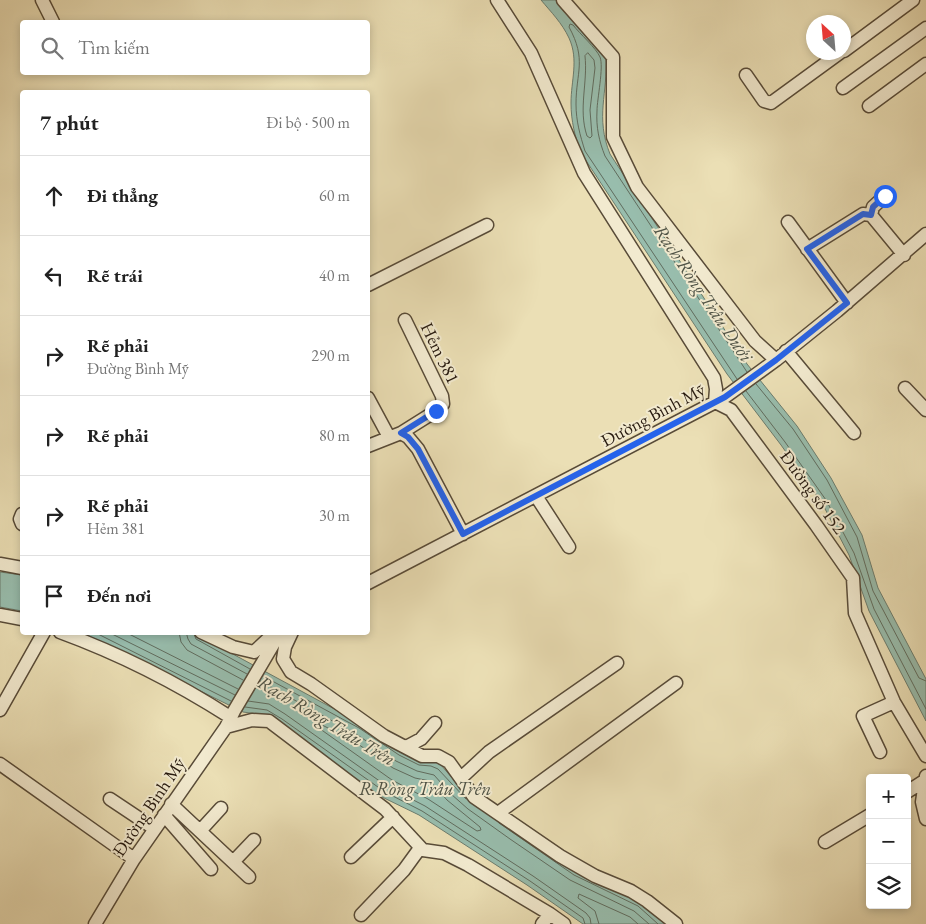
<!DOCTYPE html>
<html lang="vi">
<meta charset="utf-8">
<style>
:root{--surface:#fff;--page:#f2f2f2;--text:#222;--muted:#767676;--line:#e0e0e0}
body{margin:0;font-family:"EB Garamond",serif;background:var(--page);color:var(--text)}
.controls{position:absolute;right:15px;bottom:15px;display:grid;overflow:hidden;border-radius:5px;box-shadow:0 2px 8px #0003}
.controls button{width:45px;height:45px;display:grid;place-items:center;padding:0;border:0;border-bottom:1px solid var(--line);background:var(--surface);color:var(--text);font:25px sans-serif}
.compass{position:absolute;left:806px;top:15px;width:45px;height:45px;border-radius:50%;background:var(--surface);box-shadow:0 2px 8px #0003;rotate:334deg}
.stop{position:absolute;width:15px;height:15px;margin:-11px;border:4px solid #2563eb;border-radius:50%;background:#fff}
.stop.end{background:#2563eb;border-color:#fff;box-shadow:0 1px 5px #0008}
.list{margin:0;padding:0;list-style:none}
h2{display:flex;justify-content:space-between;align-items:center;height:65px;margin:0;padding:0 20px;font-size:21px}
h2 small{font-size:16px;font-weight:400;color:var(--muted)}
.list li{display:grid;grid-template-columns:32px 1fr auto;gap:15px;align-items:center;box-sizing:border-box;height:80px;padding:0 20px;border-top:1px solid var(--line)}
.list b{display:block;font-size:19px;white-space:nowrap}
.list p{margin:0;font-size:16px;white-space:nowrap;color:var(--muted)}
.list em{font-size:16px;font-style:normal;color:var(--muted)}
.icon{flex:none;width:28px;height:28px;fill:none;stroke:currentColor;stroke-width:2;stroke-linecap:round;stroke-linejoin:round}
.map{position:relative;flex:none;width:926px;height:924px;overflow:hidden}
.search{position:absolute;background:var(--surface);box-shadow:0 2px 8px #0003;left:20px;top:20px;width:350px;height:55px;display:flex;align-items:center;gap:12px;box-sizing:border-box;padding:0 18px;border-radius:5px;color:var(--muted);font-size:19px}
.panel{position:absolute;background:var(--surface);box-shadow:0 2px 8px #0003;left:20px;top:90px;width:350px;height:545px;border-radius:5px}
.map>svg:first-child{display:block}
.water{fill:#98bdad;stroke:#6b7c6e}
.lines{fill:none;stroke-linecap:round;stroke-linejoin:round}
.shore{stroke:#606c5e;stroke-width:1}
.minor-casing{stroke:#584b38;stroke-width:15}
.minor{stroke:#f2eacf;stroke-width:12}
.route{stroke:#2563eb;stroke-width:6}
.labels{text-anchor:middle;stroke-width:4;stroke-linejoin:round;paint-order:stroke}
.street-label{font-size:18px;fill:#271a0f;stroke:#f2eacf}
.water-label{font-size:19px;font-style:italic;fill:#4f5346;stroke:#f2eacf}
</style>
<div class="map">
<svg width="926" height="924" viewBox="0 0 926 924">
<rect width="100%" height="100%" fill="#ebdfb5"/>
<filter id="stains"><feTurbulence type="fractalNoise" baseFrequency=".004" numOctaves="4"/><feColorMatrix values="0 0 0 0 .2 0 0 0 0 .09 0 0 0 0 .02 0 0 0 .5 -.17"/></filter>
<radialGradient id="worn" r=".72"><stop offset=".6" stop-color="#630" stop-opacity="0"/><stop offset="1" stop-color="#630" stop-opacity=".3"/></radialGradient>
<path class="water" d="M541 0H561L606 57C608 93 595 117 610 154L747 364 797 426 831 478 862 535 878 588 926 679V721L869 611 849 555 822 503 781 445 727 374 581 153C575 137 571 121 571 103 571 80 579 60 569 38 562 23 551 12 541 0Z
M0 572 22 575V611L0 607Z
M83 633H194L362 724 441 765 459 786 641 901 665 924H583L527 885 419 815 382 797 265 715 243 712Z"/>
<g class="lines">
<path class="shore" d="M588 53 594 60 595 68 590 110 592 136 590 138 587 136C578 109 588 83 585 56Z
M737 379 585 151C580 135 576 121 576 104 576 72 587 60 569 27L570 24 573 25C580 34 596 48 600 57 604 67 597 99 597 111 596 127 599 141 605 156L747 372
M756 384 793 429 827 480 857 537 873 591 919 678 926 681
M746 391 785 442 826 500 854 553 874 609 926 709
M94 632 231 701
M108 632 235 695
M125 632 238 689
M179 632 181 642 187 650 243 680
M186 632 188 639 191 644 247 674
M193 632 196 639 250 669
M263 676 359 728 399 755 419 765 431 766 438 769 466 799
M260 681 356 734 396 761 417 771 434 775 451 794 468 809 510 839 570 880 634 911 649 924
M248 701 269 704 285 714 388 787 425 806 533 876 586 913 590 918 591 924
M245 707 267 710 282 719 385 792 422 811 530 881 583 918 585 924
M316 722 352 740 393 768 415 778 430 781 447 800 480 827 481 830 477 831 428 799 392 780 316 726Z
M499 823 574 875 638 906 658 924
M599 924 595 911 578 898 579 894 630 917 638 924"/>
<defs>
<path id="minor" d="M42 0 53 22
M497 0 531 53 584 173 714 378 716 389 715 402 731 410 816 525 853 578 855 613 894 702 926 756
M563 0 613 57V137L637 187 755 341 776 360
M844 51 913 0
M746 75 764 101 771 103 841 52
M843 88 926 28
M869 106 926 64
M885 196 873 207 871 215 904 255
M788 222 847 303
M807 249 863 214 871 215
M368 285 487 225
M786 351 854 433
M905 388 926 410
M368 398 389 437
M401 433 408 437 418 449 463 534
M368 446 401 433 436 411 443 404 442 396 405 320
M536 496 569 547
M22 514 20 519 22 524
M0 564 22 568
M368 583 725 397 776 360 837 311 926 234
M0 615 22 619
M60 632C120 654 177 683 230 717
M201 632 233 647 254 652 268 639 276 635
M292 632 285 647 283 659 291 672 311 684 384 736 422 756H438L449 762 474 797 560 856 595 876 631 891 647 901 676 924
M0 710 44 632
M226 727 252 720 269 721 385 809 423 850 444 853 468 865 550 914 564 924
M406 747 421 739 435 723
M880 752 863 716 894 702
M0 764 134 859
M926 776 922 802 926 819
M461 778 489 752 617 663
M907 792 924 781
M110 799 155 829
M171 804 249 877
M498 813 676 683
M164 815 211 869
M200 831 221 808
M825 842 870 815
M351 857 393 817
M233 862 254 840
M361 915 404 870 420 848
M95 924 134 859 226 727 234 711 274 643 282 632
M542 924 550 914"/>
</defs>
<use href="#minor" class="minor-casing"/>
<use href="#minor" class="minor"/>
</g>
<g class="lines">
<path class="route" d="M436 411 401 433 408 437 418 449 463 534 725 397 776 360 837 311 847 303 807 249 863 214 871 215 873 207 885 196"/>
</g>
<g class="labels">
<g class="street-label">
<text transform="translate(440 353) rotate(64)" y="6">Hẻm 381</text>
<text transform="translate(653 415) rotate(-28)" y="6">Đường Bình Mỹ</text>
<text transform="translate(813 492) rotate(54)" y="6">Đường số 152</text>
<text transform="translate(149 807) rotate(-56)" y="6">Đường Bình Mỹ</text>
</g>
<g class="water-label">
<text transform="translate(704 293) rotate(56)" y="7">Rạch Ròng Trâu Dưới</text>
<text transform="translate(327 720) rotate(31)" y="7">Rạch Ròng Trâu Trên</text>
<text x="425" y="795">R.Ròng Trâu Trên</text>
</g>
</g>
<rect width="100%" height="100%" filter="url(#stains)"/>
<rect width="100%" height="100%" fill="url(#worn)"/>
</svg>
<div class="controls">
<button>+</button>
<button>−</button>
<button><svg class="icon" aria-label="layers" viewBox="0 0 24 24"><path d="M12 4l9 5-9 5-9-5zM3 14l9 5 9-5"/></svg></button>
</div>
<svg class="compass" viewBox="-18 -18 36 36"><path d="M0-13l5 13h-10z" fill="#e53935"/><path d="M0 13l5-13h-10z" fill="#767676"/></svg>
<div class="stop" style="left:885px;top:196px"></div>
<div class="stop end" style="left:436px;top:411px"></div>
<div class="search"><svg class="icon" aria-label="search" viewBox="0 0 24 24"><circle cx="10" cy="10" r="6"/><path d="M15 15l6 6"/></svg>Tìm kiếm</div>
<section class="panel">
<h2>7 phút<small>Đi bộ · 500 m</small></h2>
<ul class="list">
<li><svg class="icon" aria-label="ahead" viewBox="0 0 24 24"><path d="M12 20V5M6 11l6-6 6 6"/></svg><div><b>Đi thẳng</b></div><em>60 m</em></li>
<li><svg class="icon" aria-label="left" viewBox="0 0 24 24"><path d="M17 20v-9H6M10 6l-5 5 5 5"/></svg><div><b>Rẽ trái</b></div><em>40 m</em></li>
<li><svg class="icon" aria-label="right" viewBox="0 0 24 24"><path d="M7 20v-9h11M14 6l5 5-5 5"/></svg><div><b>Rẽ phải</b><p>Đường Bình Mỹ</p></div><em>290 m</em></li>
<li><svg class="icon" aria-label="right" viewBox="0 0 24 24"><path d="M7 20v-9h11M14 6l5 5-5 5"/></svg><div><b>Rẽ phải</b></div><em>80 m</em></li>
<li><svg class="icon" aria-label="right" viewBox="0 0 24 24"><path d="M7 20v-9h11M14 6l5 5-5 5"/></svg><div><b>Rẽ phải</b><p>Hẻm 381</p></div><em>30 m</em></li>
<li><svg class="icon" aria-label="arrive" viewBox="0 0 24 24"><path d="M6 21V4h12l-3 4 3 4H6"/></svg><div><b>Đến nơi</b></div></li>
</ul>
</section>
</div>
